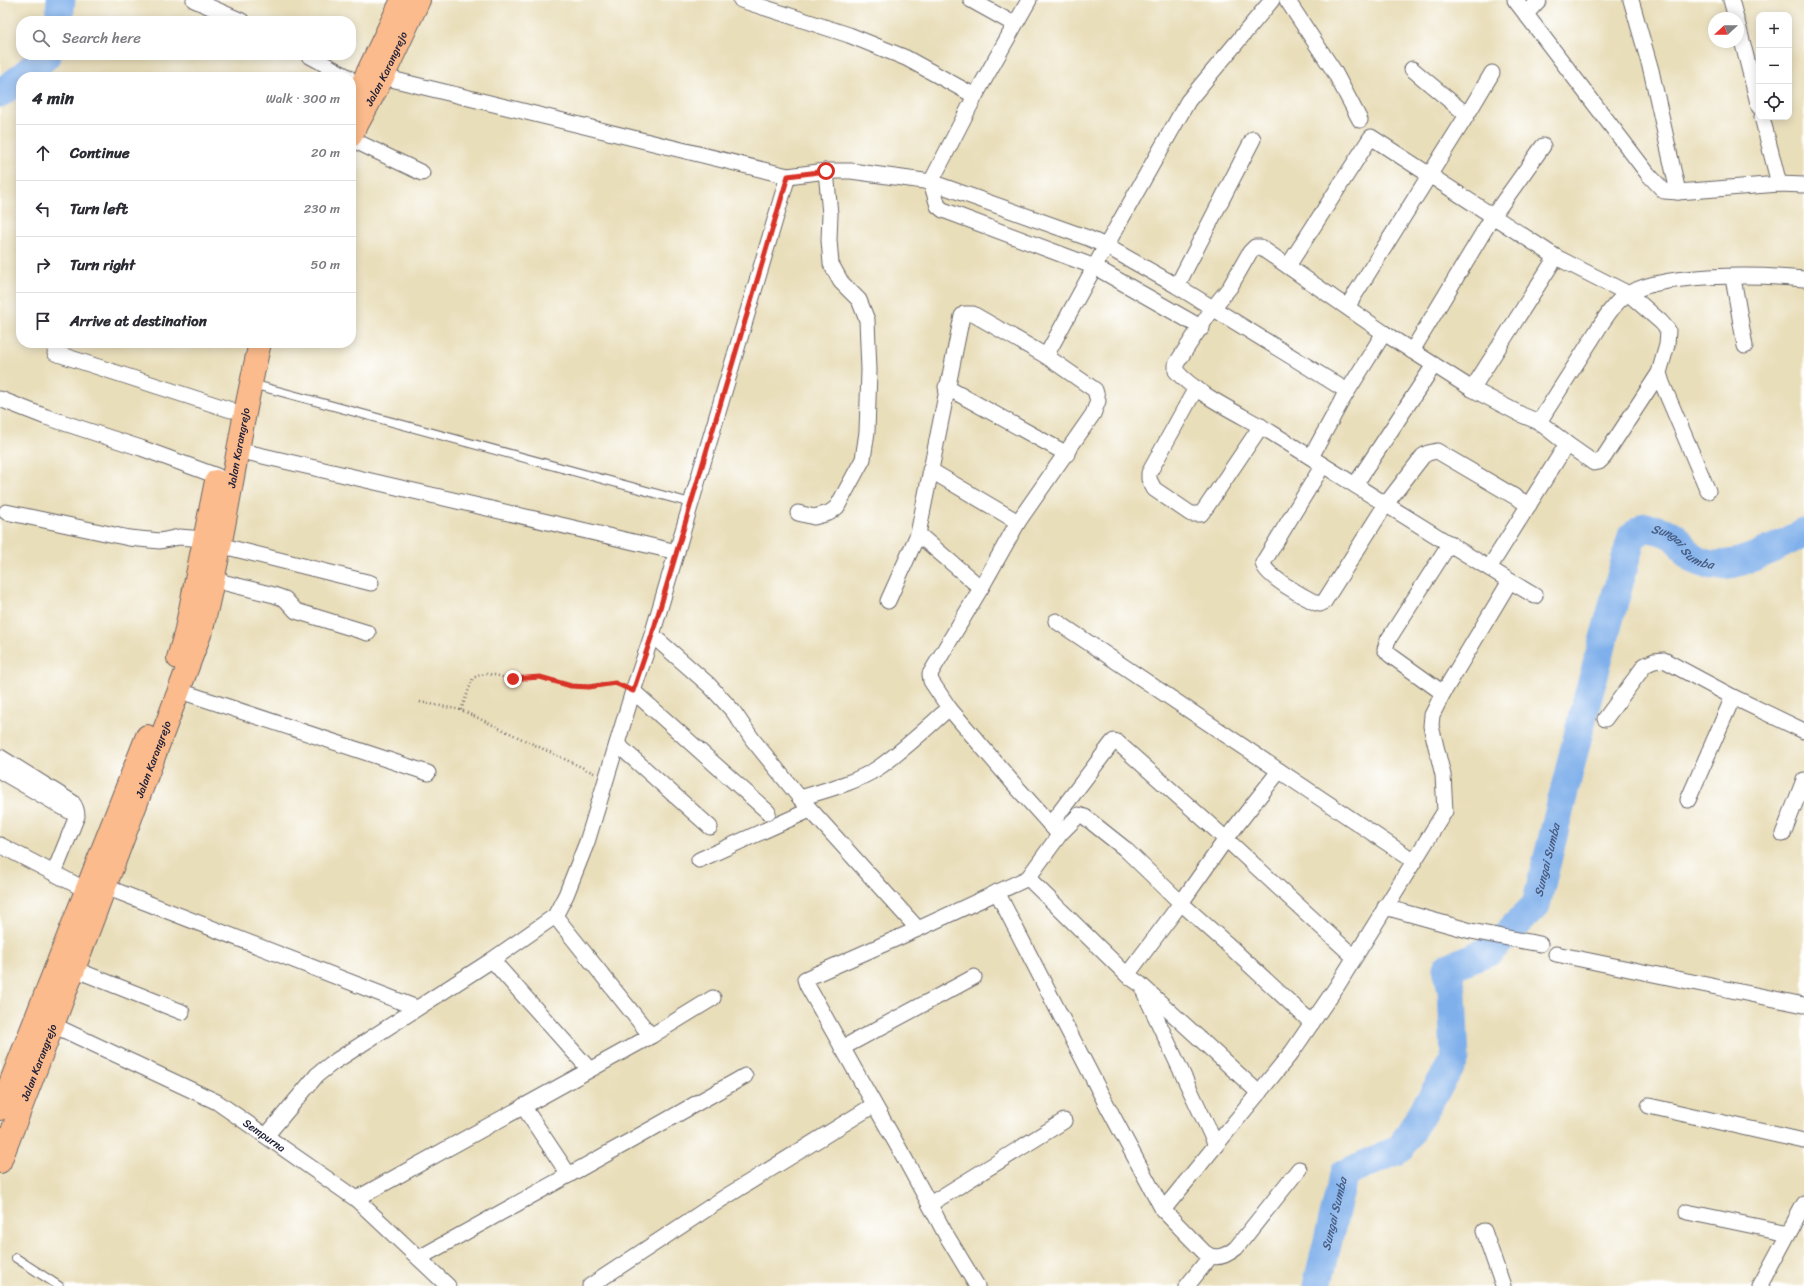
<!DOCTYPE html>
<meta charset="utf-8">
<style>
:root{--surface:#fff;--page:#f7f7f7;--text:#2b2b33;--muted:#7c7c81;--line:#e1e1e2}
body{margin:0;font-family:Sriracha,sans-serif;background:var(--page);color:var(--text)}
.controls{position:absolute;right:12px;top:12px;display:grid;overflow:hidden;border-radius:8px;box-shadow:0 2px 10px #0003}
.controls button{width:36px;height:36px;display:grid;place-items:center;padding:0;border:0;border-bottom:1px solid var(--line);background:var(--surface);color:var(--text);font:20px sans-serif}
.compass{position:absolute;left:1708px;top:12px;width:36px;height:36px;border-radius:50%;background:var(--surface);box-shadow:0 2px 10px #0003;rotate:249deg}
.stop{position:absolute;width:12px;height:12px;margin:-9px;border:3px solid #d93025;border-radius:50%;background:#fff}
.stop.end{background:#d93025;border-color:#fff;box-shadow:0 1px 4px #0008}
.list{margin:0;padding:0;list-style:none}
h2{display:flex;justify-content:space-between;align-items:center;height:52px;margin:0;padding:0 16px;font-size:17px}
h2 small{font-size:13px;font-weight:400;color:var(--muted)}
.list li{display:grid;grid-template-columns:26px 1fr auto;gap:12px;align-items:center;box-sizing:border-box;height:56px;padding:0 16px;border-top:1px solid var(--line)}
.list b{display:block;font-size:15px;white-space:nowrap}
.list em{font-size:13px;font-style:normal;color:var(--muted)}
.icon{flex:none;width:22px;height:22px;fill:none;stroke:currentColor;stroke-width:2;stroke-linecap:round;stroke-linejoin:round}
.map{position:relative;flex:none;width:1804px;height:1286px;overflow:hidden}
.search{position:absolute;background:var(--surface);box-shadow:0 2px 10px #0003;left:16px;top:16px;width:340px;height:44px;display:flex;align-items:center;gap:10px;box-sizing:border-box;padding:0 14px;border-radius:16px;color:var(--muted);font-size:15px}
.panel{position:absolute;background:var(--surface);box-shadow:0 2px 10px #0003;left:16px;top:72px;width:340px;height:276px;border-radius:16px}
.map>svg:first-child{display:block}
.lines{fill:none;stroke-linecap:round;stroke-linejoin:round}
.river{stroke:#80b0eb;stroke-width:29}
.lane-casing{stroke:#686467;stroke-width:10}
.street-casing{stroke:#686467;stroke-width:17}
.primary-casing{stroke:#686467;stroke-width:24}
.path{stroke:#686467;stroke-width:2.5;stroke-dasharray:1 3;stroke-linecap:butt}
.lane{stroke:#fff;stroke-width:8}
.street{stroke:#fff;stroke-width:15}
.primary{stroke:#fbbb8c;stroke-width:22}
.route{stroke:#d93025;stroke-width:5}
.labels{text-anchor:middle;stroke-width:3;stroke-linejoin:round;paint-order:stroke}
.street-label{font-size:11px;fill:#22223b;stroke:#fff}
.water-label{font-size:12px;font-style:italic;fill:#485b81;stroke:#fff}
</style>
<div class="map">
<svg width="1804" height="1286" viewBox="0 0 1804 1286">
<rect width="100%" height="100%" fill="#fff"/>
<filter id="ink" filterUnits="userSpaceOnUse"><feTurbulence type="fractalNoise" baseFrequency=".025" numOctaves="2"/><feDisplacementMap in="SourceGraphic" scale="8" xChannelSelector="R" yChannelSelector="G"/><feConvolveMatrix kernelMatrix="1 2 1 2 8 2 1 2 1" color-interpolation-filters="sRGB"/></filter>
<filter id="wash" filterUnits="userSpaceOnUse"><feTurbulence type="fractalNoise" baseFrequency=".012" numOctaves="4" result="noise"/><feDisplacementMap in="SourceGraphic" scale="16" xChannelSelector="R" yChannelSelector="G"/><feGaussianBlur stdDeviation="0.9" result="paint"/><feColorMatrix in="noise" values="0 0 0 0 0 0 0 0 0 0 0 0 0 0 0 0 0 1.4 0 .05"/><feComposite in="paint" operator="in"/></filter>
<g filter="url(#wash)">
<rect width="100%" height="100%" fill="#e9deba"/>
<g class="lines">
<g class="river">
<path d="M59 21 61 0"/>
<path d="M22 77 47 55"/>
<path d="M0 93 21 78"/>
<path id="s1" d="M1317 1286 1344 1174 1400 1149 1455 1059 1452 991 1447 968 1491 950 1536 905 1583 715 1632 536 1646 527C1655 530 1668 531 1675 537 1681 541 1684 551 1690 556 1721 581 1775 547 1804 533"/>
</g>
</g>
</g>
<g filter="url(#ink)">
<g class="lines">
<defs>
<path id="lane" d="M252 384 691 503
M16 1258 59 1286"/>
<g id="street">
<path d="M194 0 242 21"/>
<path d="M741 0 849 35 906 58 975 96"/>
<path d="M971 0 1014 24"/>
<path d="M1029 0 975 96 931 182 938 206 943 210 1095 267 1202 328"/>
<path d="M1287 0 1334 71 1360 120"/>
<path d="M1515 0 1648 174 1664 191 1678 192 1779 184 1804 185"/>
<path d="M1631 0 1651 70 1678 192"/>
<path d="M1731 0 1736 18"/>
<path d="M1527 13 1539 0"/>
<path d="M1738 25 1759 107"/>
<path d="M308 55 348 77"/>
<path d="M383 77 788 176 826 171H851L931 182 1088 238 1106 246 1177 286 1347 391 1311 457"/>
<path d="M1467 115 1492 73"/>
<path d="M1762 117 1779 184"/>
<path d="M351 139 422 173"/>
<path d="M1288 266 1371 137 1556 257 1629 294 1661 322 1668 330 1667 345 1659 373 1662 383 1708 491"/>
<path d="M1733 278 1745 346"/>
<path d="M1177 286 1253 139"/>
<path d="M1347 307 1467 115 1412 69"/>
<path d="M1412 351 1493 216 1543 146"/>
<path d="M55 353 231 410"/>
<path d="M1046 356 1106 246 1188 101 1272 0"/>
<path d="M946 387 1067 454"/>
<path d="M1196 388 1149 473V479L1154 489 1191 514H1201L1207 506 1261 426"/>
<path d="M1472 389 1556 257"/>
<path d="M0 399 46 417 141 448 217 476"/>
<path d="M1342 400 1384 333"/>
<path d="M1539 422C1556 395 1573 369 1590 342 1599 328 1609 309 1622 298 1654 271 1763 275 1804 279"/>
<path d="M237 450 677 552"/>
<path d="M1323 465 1263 563C1265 576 1304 597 1316 603L1320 604 1324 602 1386 504 1423 456 1428 453 1437 451 1529 505"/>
<path d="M930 470 1018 522"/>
<path d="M1355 485 1434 365"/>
<path d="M6 512 129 538 160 541 179 537 204 539"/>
<path d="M798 513 814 517 829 513 837 507 863 459 867 432 869 370 867 320 859 300 841 282 831 264 829 240 830 214 826 171"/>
<path d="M918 534 981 588"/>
<path d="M219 545 371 583"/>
<path d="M1489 568 1567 444"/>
<path d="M214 580 274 595 285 599 296 611 368 633"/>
<path d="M1535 596C1446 543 1360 488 1272 433 1244 416 1197 395 1176 371V364L1213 308 1230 287 1250 252 1255 247H1260L1384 333 1472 389 1522 415 1539 422 1567 444 1594 463 1599 462 1604 457 1659 373"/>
<path d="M1056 621 1414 861"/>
<path d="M652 635 709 685 733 711 753 740 800 798 918 929"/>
<path d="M180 691 428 773"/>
<path d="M633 691 768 812"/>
<path d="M1443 693 1390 655 1385 649 1388 640 1450 543"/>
<path d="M949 708 1013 783 1056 831"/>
<path d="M1605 719 1645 665 1654 661 1664 660 1733 697 1804 731"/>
<path d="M617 744 710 827"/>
<path d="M0 757 72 802C76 807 77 810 77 816L54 873"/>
<path d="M0 771 76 815"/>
<path d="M800 798C826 790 855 783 878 768 903 751 926 729 949 708L931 681 930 674 981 588 1018 522 1093 414 1098 401 1095 390 1046 356 973 314H964L962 316 918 534 888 601"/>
<path d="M1688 800 1733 697"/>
<path d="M1050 825 1112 743 1114 741 1117 742 1226 839 1354 957"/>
<path d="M1783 834 1804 780"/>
<path d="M0 845 86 890"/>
<path d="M699 860 810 810"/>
<path d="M1028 878 1127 975 1140 984 1259 1093"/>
<path d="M106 887 417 1008"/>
<path d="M997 892 1101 1094 1163 1210 1204 1252C1215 1261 1226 1256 1236 1248L1299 1169"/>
<path d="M1385 907 1471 931 1540 944"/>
<path d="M555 916 651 1036"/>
<path d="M1556 954 1804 1005"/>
<path d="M492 960 589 1069"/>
<path d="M74 969 182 1012"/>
<path d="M1127 975 1181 903 1226 839 1279 771"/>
<path d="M1144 992 1216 1145"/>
<path id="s2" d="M53 1025 217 1102 356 1199 448 1286"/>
<path d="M842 1048 974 977"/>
<path d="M523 1106 569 1175"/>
<path d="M1649 1106 1804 1141"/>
<path d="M266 1136 317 1075 331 1064 492 960 555 916 566 895 587 842 633 691 652 635 788 176"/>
<path d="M356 1199 651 1036 713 998"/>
<path d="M930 1204 1064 1121"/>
<path d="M1163 1210 1292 1052 1337 986 1445 811 1443 775 1431 726 1432 715 1443 693 1510 581"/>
<path d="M1687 1212 1788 1233"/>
<path d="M1484 1231 1503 1286"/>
<path d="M419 1258 630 1141 745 1076"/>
<path d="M590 1286 722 1199 874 1105"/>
<path d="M977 1286 945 1233 905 1159 807 985 805 979 918 929 1028 878 1060 834 1079 815 1085 817 1124 848 1181 903 1226 943 1312 1023"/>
<path d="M1187 1286 1210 1257"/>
<path d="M1760 1286 1804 1204"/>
</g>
<g id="primary">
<path d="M351 107 402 0"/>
<path id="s3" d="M351 136 383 77 419 0"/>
<path d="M178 658 185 634 216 481"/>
<path d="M0 1109 147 736"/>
<path id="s4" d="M0 1162 53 1025 202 629C226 534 237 438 260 343"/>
</g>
</defs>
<use href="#lane" class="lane-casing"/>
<use href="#street" class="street-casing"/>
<use href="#primary" class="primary-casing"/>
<path class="path" d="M420 702 461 710 594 773
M461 710 473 678C491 669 497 678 514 679 523 679 533 676 542 678 554 680 565 685 577 686 589 687 610 681 620 685"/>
<use href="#lane" class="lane"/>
<use href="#street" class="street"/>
<use href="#primary" class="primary"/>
</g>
</g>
<g class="lines" filter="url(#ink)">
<path class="route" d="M513 679 540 677 571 686 589 687 615 683 633 691 652 635 788 176 826 171"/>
</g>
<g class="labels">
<g class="street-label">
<text dy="4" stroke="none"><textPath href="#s3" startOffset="76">Jalan Karangrejo</textPath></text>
<text dy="4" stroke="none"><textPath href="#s4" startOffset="755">Jalan Karangrejo</textPath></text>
<text dy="4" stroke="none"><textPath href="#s4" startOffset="431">Jalan Karangrejo</textPath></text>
<text dy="4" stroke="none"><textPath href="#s4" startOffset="107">Jalan Karangrejo</textPath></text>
<text dy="4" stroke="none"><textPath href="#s2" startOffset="239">Sempurna</textPath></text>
</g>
<g class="water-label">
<text dy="4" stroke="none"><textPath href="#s1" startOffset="926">Sungai Sumba</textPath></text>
<text dy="4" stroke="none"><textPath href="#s1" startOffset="531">Sungai Sumba</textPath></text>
<text dy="4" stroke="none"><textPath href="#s1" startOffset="74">Sungai Sumba</textPath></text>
</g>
</g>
</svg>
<div class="controls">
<button>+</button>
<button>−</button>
<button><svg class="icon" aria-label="locate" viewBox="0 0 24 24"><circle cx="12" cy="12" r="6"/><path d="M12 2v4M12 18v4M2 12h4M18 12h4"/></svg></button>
</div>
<svg class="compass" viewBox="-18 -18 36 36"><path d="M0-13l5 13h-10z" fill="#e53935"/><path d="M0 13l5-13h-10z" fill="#7c7c81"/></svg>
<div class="stop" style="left:826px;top:171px"></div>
<div class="stop end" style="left:513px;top:679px"></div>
<div class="search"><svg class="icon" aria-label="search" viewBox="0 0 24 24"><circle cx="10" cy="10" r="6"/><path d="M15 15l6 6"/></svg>Search here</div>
<section class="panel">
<h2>4 min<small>Walk · 300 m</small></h2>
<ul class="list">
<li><svg class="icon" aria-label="ahead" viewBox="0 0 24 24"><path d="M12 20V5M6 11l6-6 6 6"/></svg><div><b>Continue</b></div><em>20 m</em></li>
<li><svg class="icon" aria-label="left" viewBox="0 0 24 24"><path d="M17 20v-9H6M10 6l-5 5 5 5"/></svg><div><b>Turn left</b></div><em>230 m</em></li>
<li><svg class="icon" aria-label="right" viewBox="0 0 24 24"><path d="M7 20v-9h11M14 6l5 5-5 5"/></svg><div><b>Turn right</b></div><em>50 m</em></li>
<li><svg class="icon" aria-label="arrive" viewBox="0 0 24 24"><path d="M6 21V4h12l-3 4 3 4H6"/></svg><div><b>Arrive at destination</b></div></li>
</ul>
</section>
</div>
